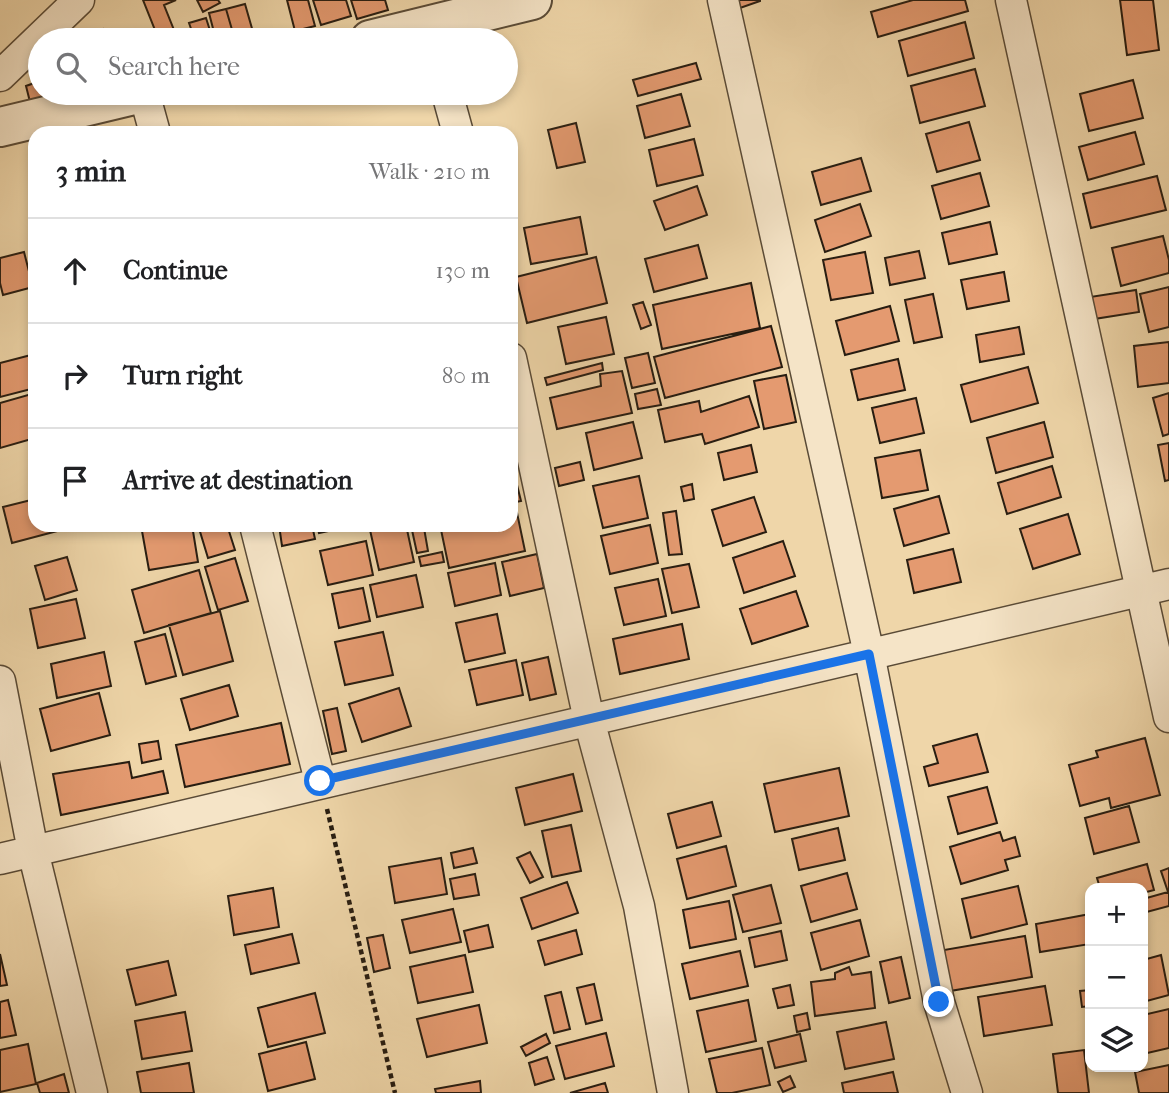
<!DOCTYPE html>
<meta charset="utf-8">
<style>
:root{--surface:#fff;--page:#f2f2f2;--text:#202124;--muted:#757577;--line:#e0e0e0}
body{margin:0;font-family:"IM FELL French Canon",serif;background:var(--page);color:var(--text)}
.controls{position:absolute;right:21px;bottom:21px;display:grid;overflow:hidden;border-radius:14px;box-shadow:0 4px 10px #0003}
.controls button{width:63px;height:63px;display:grid;place-items:center;padding:0;border:0;border-bottom:2px solid var(--line);background:var(--surface);color:var(--text);font:35px sans-serif}
.stop{position:absolute;width:21px;height:21px;margin:-16px;border:5px solid #1a73e8;border-radius:50%;background:#fff}
.stop.end{background:#1a73e8;border-color:#fff;box-shadow:0 2px 7px #0008}
.list{margin:0;padding:0;list-style:none}
h2{display:flex;justify-content:space-between;align-items:center;height:91px;margin:0;padding:0 28px;font-size:30px}
h2 small{font-size:23px;font-weight:400;color:var(--muted)}
.list li{display:grid;grid-template-columns:46px 1fr auto;gap:21px;align-items:center;box-sizing:border-box;height:105px;padding:0 28px;border-top:2px solid var(--line)}
.list b{display:block;font-size:26px;white-space:nowrap}
.list em{font-size:23px;font-style:normal;color:var(--muted)}
.icon{flex:none;width:38px;height:38px;fill:none;stroke:currentColor;stroke-width:2;stroke-linecap:round;stroke-linejoin:round}
.map{position:relative;flex:none;width:1169px;height:1093px;overflow:hidden}
.search{position:absolute;background:var(--surface);box-shadow:0 4px 10px #0003;left:28px;top:28px;width:490px;height:77px;display:flex;align-items:center;gap:18px;box-sizing:border-box;padding:0 24px;border-radius:38px;color:var(--muted);font-size:26px}
.panel{position:absolute;background:var(--surface);box-shadow:0 4px 10px #0003;left:28px;top:126px;width:490px;height:406px;border-radius:21px}
.map>svg:first-child{display:block}
.building{fill:#e49a70;stroke:#281d11;stroke-width:2}
.lines{fill:none;stroke-linecap:round;stroke-linejoin:round}
.minor-casing{stroke:#5a4b37;stroke-width:33}
.tertiary-casing{stroke:#5a4b37;stroke-width:42}
.path{stroke:#281d11;stroke-width:4.5;stroke-dasharray:5 3.5;stroke-linecap:butt}
.minor{stroke:#f5e4c7;stroke-width:30}
.tertiary{stroke:#f5e4c7;stroke-width:38}
.route{stroke:#1a73e8;stroke-width:9}
</style>
<div class="map">
<svg width="1169" height="1093" viewBox="0 0 1169 1093">
<rect width="100%" height="100%" fill="#efd6a9"/>
<filter id="stains"><feTurbulence type="fractalNoise" baseFrequency=".00286" numOctaves="4"/><feColorMatrix values="0 0 0 0 .2 0 0 0 0 .09 0 0 0 0 .02 0 0 0 .5 -.17"/></filter>
<radialGradient id="worn" r=".72"><stop offset=".6" stop-color="#630" stop-opacity="0"/><stop offset="1" stop-color="#630" stop-opacity=".3"/></radialGradient>
<path class="building" d="M143 0H176L164 5 178 40H159Z
M197 0H218L220 3 203 12Z
M287 0H308L315 26 295 31Z
M313 0H346L351 16 321 25Z
M351 0H385L388 10 357 19Z
M737 0H760V1L740 8Z
M913 0H965L968 11 878 37 871 12Z
M1120 0H1153L1159 50 1127 55Z
M245 4 255 39 235 40 226 9Z
M226 9 235 40H216L209 13Z
M206 18 213 40H195L189 23Z
M965 22 974 58 908 76 899 41Z
M103 29 107 40H94L91 34Z
M696 63 701 79 638 96 633 80Z
M975 69 985 106 920 123 911 86Z
M1133 80 1143 118 1089 131 1080 94Z
M40 81V93H60L30 102 26 86Z
M681 94 690 126 645 138 637 106Z
M969 122 980 160 937 172 926 134Z
M576 123 585 162 557 168 548 130Z
M1135 132 1144 164 1088 180 1079 147Z
M694 139 703 175 657 186 649 150Z
M861 158 871 191 821 205 812 172Z
M980 173 989 206 941 219 932 186Z
M1157 176 1166 210 1091 228 1083 194Z
M697 186 707 215 665 230 654 201Z
M860 204 871 236 825 252 815 220Z
M580 217 587 254 531 264 524 228Z
M990 222 997 254 949 264 942 233Z
M1163 236 1169 260V273L1121 286 1112 248Z
M698 245 707 278 654 292 645 259Z
M919 251 925 278 890 285 885 258Z
M24 252 33 287 3 295 0 283V258Z
M865 252 873 293 831 300 823 260Z
M596 257 607 303 527 323 516 277Z
M1004 272 1009 301 967 309 961 280Z
M751 283 760 328 662 349 653 305Z
M1169 287V327L1149 332 1140 294Z
M1136 290 1139 312 1094 319 1090 297Z
M933 294 942 337 914 343 905 300Z
M643 302 651 325 641 329 633 305Z
M890 306 899 341 845 355 836 321Z
M606 317 614 354 566 364 558 327Z
M771 326 782 367 665 398 654 357Z
M1019 327 1024 354 980 362 976 335Z
M1169 342V383L1138 387 1134 346Z
M648 353 655 383 632 388 625 358Z
M31 355 35 369V388L0 397V363Z
M898 359 905 390 858 400 851 370Z
M602 363 603 370 547 385 545 378Z
M1028 367 1038 403 971 422 961 385Z
M622 371 632 413 557 429 550 398 601 386 600 374Z
M786 375 796 422 764 429 754 381Z
M657 389 661 405 638 409 635 394Z
M35 393V438L0 448V403Z
M1169 393V434L1163 436 1153 398Z
M749 396 759 427 705 444 702 434 665 442 658 410 699 401 701 412Z
M916 398 924 433 880 443 872 408Z
M633 422 642 458 594 470 586 433Z
M1044 422 1053 457 996 473 987 438Z
M1169 443V480L1165 481 1158 445Z
M751 445 757 472 724 480 718 453Z
M920 450 928 490 882 498 875 458Z
M511 461 521 501 511 503Z
M580 462 584 480 559 486 555 468Z
M1052 466 1061 497 1007 514 998 483Z
M639 476 648 518 603 528 593 486Z
M692 484 694 499 684 501 681 487Z
M939 496 949 533 904 546 894 509Z
M754 497 766 532 723 546 712 510Z
M35 499V525H80L12 543 3 507Z
M516 508 525 551 449 568 440 525H511V509Z
M676 511 682 554 669 555 663 513Z
M1068 514 1080 554 1033 569 1020 529Z
M178 525H192L198 562 149 570 142 531Z
M198 525H227L235 550 208 558Z
M279 525H312L315 539 282 546Z
M317 525H356L319 533Z
M391 525H406L414 562 379 570 370 530Z
M650 525 658 563 610 574 601 536Z
M424 528 428 551 417 553 412 530Z
M366 541 373 575 328 585 320 551Z
M783 541 795 576 744 593 733 558Z
M953 549 961 582 914 593 907 560Z
M442 552 444 562 421 566 419 557Z
M537 554 544 588 510 596 502 562Z
M67 557 77 590 45 600 35 566Z
M235 558 248 601 218 610 205 567Z
M495 563 501 595 455 606 448 573Z
M689 564 699 607 672 613 662 569Z
M199 570 211 613 144 633 132 590Z
M416 575 423 607 377 617 370 585Z
M658 579 666 616 624 625 615 588Z
M363 588 370 621 339 628 332 594Z
M796 591 808 626 752 644 740 609Z
M76 599 85 638 38 648 30 609Z
M220 611 233 661 183 675 169 625Z
M497 614 505 653 465 662 456 623Z
M682 624 689 659 620 674 613 639Z
M383 632 393 675 345 685 335 642Z
M165 634 176 676 146 684 135 642Z
M104 652 111 686 57 698 51 664Z
M548 657 556 694 530 700 522 663Z
M516 660 523 695 477 705 469 670Z
M229 685 238 716 190 730 181 699Z
M399 688 411 726 362 742 349 704Z
M99 693 110 735 51 751 40 709Z
M337 708 346 751 332 754 323 711Z
M281 723 290 764 185 787 176 745Z
M977 734 988 772 929 786 924 767 938 763 933 746Z
M1145 738 1160 795 1111 808 1109 798 1080 806 1069 765 1098 757 1096 751Z
M158 741 161 759 142 763 139 744Z
M129 762 132 778 163 771 168 793 61 815 53 774Z
M839 768 849 816 775 832 764 784Z
M573 774 582 811 525 825 516 788Z
M987 787 997 823 958 834 948 797Z
M712 802 721 836 677 848 668 814Z
M1129 806 1139 842 1094 854 1085 818Z
M571 825 581 871 552 877 542 831Z
M838 828 845 860 799 870 792 839Z
M1000 832 1003 841 1015 837 1020 856 1005 860 1008 870 961 884 950 847Z
M726 846 736 886 687 899 677 859Z
M473 848 477 863 454 868 451 853Z
M530 852 543 877 530 883 517 858Z
M441 858 447 894 395 903 389 867Z
M1147 864 1154 890 1143 893V888H1100L1097 878Z
M1169 868V906L1143 913V899L1168 892 1161 871Z
M847 873 857 909 811 922 801 886Z
M475 874 479 895 454 899 450 879Z
M567 882 578 913 532 929 521 898Z
M771 885 781 923 743 932 733 895Z
M1018 886 1027 924 971 938 962 899Z
M273 888 279 927 234 935 228 896Z
M729 901 736 939 690 948 683 910Z
M453 909 461 942 410 953 402 920Z
M1090 914V944L1040 952 1036 924Z
M860 920 869 956 821 970 811 933Z
M488 925 493 947 469 952 464 931Z
M576 930 582 954 545 965 538 941Z
M781 931 787 960 755 967 749 938Z
M292 934 299 963 251 974 245 945Z
M383 935 390 968 374 972 367 938Z
M1025 936 1032 977 950 991 944 950Z
M740 951 748 986 690 999 682 964Z
M0 954 7 985 0 986Z
M465 955 473 992 418 1003 410 967Z
M1161 955 1169 995 1143 1002V960Z
M901 957 910 998 889 1003 880 962Z
M168 961 176 995 136 1005 127 970Z
M849 967 852 975 871 972 875 1008 815 1016 811 982 835 979V973Z
M594 984 602 1020 586 1024 577 988Z
M790 985 794 1005 778 1008 773 989Z
M1045 986 1052 1025 984 1036 978 997Z
M1090 990V1006L1082 1007 1080 991Z
M561 992 570 1029 554 1033 545 996Z
M315 993 325 1033 268 1047 258 1008Z
M8 1000 16 1035 0 1038V1002Z
M748 1000 756 1041 706 1052 697 1011Z
M479 1005 487 1043 427 1057 417 1019Z
M1169 1009V1048L1143 1054V1015Z
M185 1012 192 1051 142 1059 135 1021Z
M807 1013 810 1029 797 1032 794 1016Z
M886 1022 894 1059 845 1069 837 1032Z
M606 1033 614 1066 565 1079 556 1046Z
M546 1034 550 1043 526 1056 521 1047Z
M800 1034 806 1061 775 1068 768 1042Z
M306 1042 315 1079 268 1091 259 1054Z
M28 1044 36 1084 0 1092V1050Z
M762 1048 770 1085 732 1093H717L709 1059Z
M1084 1050 1089 1093H1058L1053 1054Z
M547 1057 554 1079 535 1085 529 1063Z
M189 1063 194 1093H141L137 1072Z
M1169 1065V1093H1139L1135 1072Z
M893 1072 898 1093H844L842 1083Z
M64 1074 69 1093H40L37 1083Z
M790 1076 795 1087 783 1092 778 1082Z
M480 1081 481 1093H436L435 1089Z
M605 1083 608 1093H570Z"/>
<g class="lines">
<defs>
<path id="minor" d="M723 0 869 654 939 1002 967 1093
M1011 0 1169 717
M0 76 79 0
M144 93 155 133
M447 93 458 133
M511 358 589 720 639 906 673 1093
M255 525 320 781
M0 681 33 851 92 1093
M0 859C389 765 779 675 1169 584"/>
<path id="tertiary" d="M370 40 532 0
M0 127 142 93"/>
</defs>
<use href="#minor" class="minor-casing"/>
<use href="#tertiary" class="tertiary-casing"/>
<path class="path" d="M327 809 395 1093"/>
<use href="#minor" class="minor"/>
<use href="#tertiary" class="tertiary"/>
</g>
<g class="lines">
<path class="route" d="M320 781 869 654 939 1002"/>
</g>
<rect width="100%" height="100%" filter="url(#stains)"/>
<rect width="100%" height="100%" fill="url(#worn)"/>
</svg>
<div class="controls">
<button>+</button>
<button>−</button>
<button><svg class="icon" aria-label="layers" viewBox="0 0 24 24"><path d="M12 4l9 5-9 5-9-5zM3 14l9 5 9-5"/></svg></button>
</div>
<div class="stop" style="left:320px;top:781px"></div>
<div class="stop end" style="left:939px;top:1002px"></div>
<div class="search"><svg class="icon" aria-label="search" viewBox="0 0 24 24"><circle cx="10" cy="10" r="6"/><path d="M15 15l6 6"/></svg>Search here</div>
<section class="panel">
<h2>3 min<small>Walk · 210 m</small></h2>
<ul class="list">
<li><svg class="icon" aria-label="ahead" viewBox="0 0 24 24"><path d="M12 20V5M6 11l6-6 6 6"/></svg><div><b>Continue</b></div><em>130 m</em></li>
<li><svg class="icon" aria-label="right" viewBox="0 0 24 24"><path d="M7 20v-9h11M14 6l5 5-5 5"/></svg><div><b>Turn right</b></div><em>80 m</em></li>
<li><svg class="icon" aria-label="arrive" viewBox="0 0 24 24"><path d="M6 21V4h12l-3 4 3 4H6"/></svg><div><b>Arrive at destination</b></div></li>
</ul>
</section>
</div>
